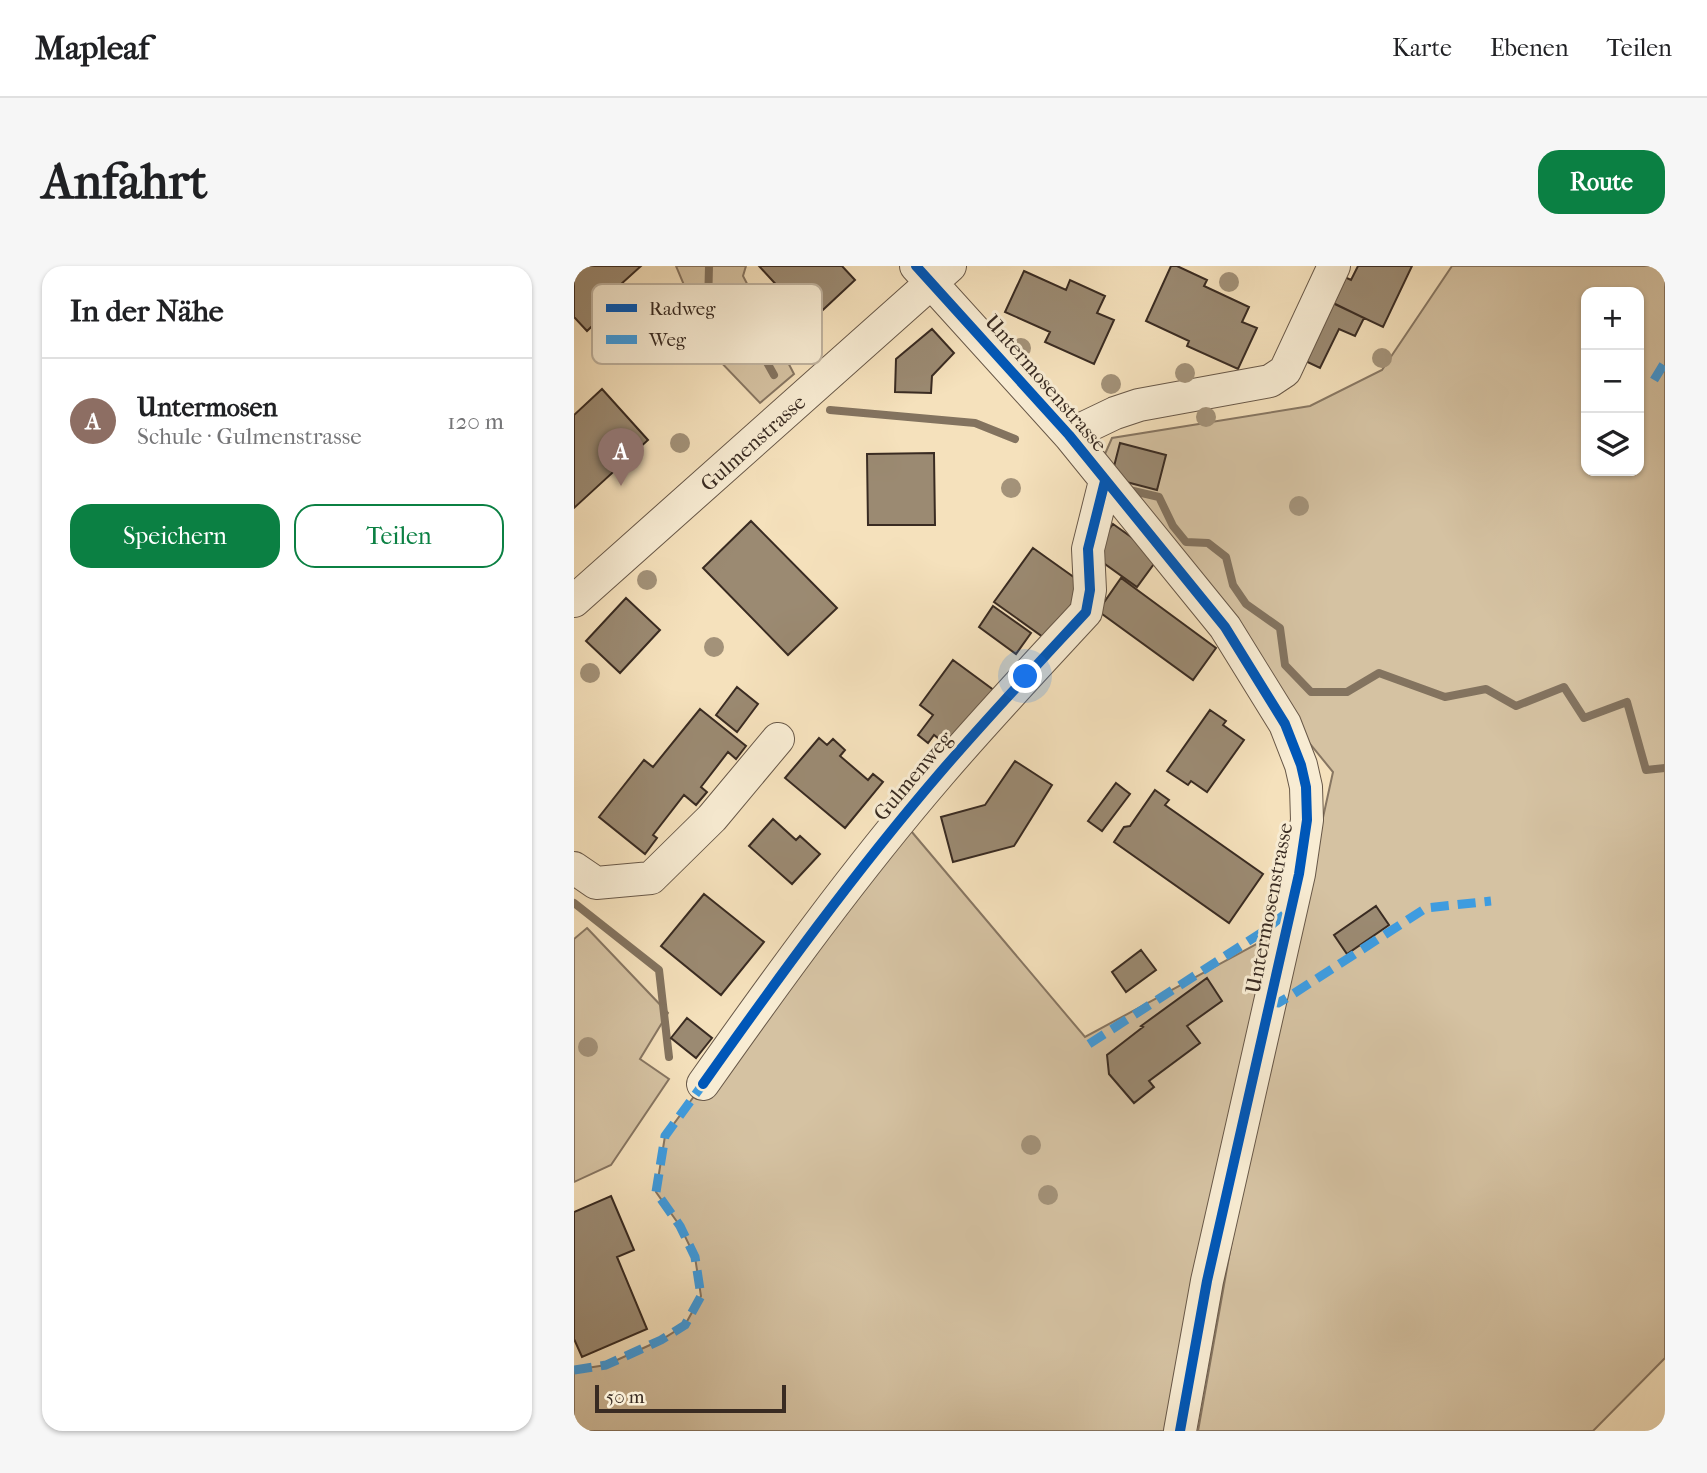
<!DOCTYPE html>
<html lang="de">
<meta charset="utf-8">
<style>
:root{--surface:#fff;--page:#f6f6f6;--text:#202124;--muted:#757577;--line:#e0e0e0;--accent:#0b8043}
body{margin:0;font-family:"IM FELL French Canon",serif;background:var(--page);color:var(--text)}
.controls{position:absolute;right:21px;top:21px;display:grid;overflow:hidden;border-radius:14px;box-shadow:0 2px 5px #0004}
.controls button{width:63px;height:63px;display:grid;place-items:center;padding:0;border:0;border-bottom:2px solid var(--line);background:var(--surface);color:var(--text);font:35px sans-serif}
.scale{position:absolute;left:21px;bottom:18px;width:191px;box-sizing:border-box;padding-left:7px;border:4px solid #392b22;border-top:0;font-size:19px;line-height:24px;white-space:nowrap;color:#392b22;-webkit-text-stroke:5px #f8ecd3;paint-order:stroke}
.you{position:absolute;left:452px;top:411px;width:24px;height:24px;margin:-18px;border:5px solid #fff;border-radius:50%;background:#1a73e8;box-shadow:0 0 0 10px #1a73e833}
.badge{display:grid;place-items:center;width:46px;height:46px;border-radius:50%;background:var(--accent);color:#fff;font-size:23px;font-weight:700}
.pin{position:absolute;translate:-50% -58px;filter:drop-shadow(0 2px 4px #0008)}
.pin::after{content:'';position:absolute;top:37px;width:24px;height:21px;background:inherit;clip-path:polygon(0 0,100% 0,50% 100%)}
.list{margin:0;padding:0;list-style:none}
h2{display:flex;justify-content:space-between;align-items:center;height:91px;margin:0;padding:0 28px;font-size:30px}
h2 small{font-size:23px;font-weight:400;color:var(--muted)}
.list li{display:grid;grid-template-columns:46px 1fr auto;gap:21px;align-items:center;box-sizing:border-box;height:126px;padding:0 28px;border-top:2px solid var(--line)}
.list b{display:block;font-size:26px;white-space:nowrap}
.list p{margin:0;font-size:23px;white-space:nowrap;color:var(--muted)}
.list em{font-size:23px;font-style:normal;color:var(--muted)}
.actions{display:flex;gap:14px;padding:21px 28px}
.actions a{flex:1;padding:16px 0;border:2px solid var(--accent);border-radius:21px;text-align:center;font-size:24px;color:var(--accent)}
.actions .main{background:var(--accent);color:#fff}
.icon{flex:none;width:38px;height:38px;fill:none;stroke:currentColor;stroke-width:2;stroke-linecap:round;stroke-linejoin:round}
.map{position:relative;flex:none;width:1091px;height:1165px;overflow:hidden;border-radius:21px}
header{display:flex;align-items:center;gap:42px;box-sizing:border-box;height:98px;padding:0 35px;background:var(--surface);border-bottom:2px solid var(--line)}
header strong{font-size:33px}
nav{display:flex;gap:38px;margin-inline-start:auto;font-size:24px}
.intro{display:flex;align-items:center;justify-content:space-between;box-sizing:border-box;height:168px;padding:0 42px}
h1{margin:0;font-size:49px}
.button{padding:18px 32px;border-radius:21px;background:var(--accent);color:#fff;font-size:24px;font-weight:700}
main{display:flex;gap:42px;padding:0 42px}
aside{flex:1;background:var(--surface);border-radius:21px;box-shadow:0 2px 5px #0004}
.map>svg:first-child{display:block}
.green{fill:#d5c2a2;stroke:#877662;stroke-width:2;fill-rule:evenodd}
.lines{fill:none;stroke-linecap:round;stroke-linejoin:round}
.stream{stroke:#83735f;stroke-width:8}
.building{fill:#9b8a72;stroke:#392b22;stroke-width:2}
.minor-casing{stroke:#685848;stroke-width:34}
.minor{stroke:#f8ecd3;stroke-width:32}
.quiet{stroke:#3e9ce0;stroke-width:9;stroke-dasharray:18 9;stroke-linecap:butt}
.cycleway-casing{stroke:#f8ecd3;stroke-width:15}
.cycleway{stroke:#0057b8;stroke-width:10}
.tree{fill:#a39279}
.labels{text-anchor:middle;stroke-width:6;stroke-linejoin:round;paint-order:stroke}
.street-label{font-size:21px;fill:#392b22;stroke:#f8ecd3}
.key{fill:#f8ecd3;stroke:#bfb29e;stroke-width:2}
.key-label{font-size:19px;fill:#392b22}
</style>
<header>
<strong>Mapleaf</strong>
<nav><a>Karte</a><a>Ebenen</a><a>Teilen</a></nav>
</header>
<div class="intro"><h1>Anfahrt</h1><a class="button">Route</a></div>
<main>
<aside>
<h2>In der Nähe<small></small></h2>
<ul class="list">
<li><span class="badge" style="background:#8d6e63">A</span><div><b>Untermosen</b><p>Schule · Gulmenstrasse</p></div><em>120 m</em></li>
</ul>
<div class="actions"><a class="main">Speichern</a><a>Teilen</a></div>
</aside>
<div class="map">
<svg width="1091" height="1165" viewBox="0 0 1091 1165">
<rect width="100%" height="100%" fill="#f5e1bc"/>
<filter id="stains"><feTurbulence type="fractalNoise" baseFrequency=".00286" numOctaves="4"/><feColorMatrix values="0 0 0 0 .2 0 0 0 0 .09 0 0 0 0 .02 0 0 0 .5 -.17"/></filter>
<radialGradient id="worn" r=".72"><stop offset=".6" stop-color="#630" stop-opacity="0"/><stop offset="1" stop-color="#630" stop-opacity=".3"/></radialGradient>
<path class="green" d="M102 0H172L169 10 220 108 186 137 139 88Z
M878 0H1091V1092L1019 1165H624L666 929 759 506 520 213 538 172 736 140 808 104ZM1012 26H1065V205H1012Z
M332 559 511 771 712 662 606 1165H0V1104L32 1099 87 1074 111 1059 127 1030 121 991 106 960 82 926 91 870 129 818Z
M13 662 94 747 66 793 95 813 37 899 0 916V673Z"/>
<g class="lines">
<path class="stream" d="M134 41 135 0
M169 54 200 109
M256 144 401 157 441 173
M555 224 585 231 599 260 612 276 634 277 652 291 659 319 672 338 706 362 711 399 737 426H773L805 407 871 431 912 423 942 440 990 421 1010 452 1053 436 1072 504 1091 502
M0 637 85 704 95 791"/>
</g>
<path class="building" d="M0 0H67L35 29 42 37 13 65 0 51Z
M185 0H268L281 14 237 55 226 44 218 52 200 32 208 25Z
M597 0H603L633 14 630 20 675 41 668 56 683 62 664 103 613 80 615 75 572 55Z
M784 0H838L809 61 750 33 762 7 777 14Z
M450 5 492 24 496 14 531 30 523 47 540 54 520 98 471 76 476 66 431 46Z
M753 34 790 52 781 70 765 63 746 102 725 92Z
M358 63 380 87 358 110 357 127 321 126 322 93Z
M28 123 74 174 0 242V149Z
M546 177 592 189 583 224 537 212Z
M360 187 361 259H294L293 188Z
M177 255 263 342 214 389 129 302Z
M539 258 585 291 563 321 517 288Z
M459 282 515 322 476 376 420 336Z
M547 312 642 382 619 414 524 345Z
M52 332 86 364 46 407 12 375Z
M419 340 457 367 442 388 405 361Z
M379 394 421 425 378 483 360 469 354 477 344 469 359 449 346 439Z
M163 421 184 438 163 466 142 449Z
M126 443 172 480 162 493 154 486 127 521 133 526 122 539 110 529 79 569 83 572 71 588 25 551 70 494 79 501Z
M636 444 652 455 649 459 670 474 633 526 617 515 614 519 593 505Z
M245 472 253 479 259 473 271 484 266 490 294 514 299 508 309 516 271 562 211 512Z
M441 495 478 519 440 580 379 596 367 551 411 539Z
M542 517 556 528 528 565 514 555Z
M581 524 595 534 591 539 689 608 655 657 540 576 550 561 556 560Z
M199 553 222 574 226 570 246 588 218 618 175 580Z
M130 628 190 676 147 729 87 680Z
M802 640 815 659 773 688 760 669Z
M567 684 582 704 552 726 538 706Z
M633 712 648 735 613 760 626 777 575 815 580 821 560 837 535 808 533 789 569 761 567 760Z
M113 752 138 772 122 792 97 772Z
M37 930 60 984 43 991 73 1063 8 1091 0 1073V946Z"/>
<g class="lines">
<defs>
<path id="minor" d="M342 0 495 169 651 361 711 458 727 499 732 521 733 554 725 608 633 1015 606 1165
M495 169 541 147 565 139 696 115 711 105 760 0
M0 335 376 0
M0 602 22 617 77 612 138 552 204 473
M129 818C204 712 280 607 365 508 412 453 462 400 512 346L516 324 514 283 531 215"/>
</defs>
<use href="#minor" class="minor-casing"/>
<use href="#minor" class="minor"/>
<path class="quiet" d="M1080 114 1091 96
M696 735 704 737 716 730 852 642 917 635
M515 778 690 665 716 644
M0 1104 32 1099 87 1074 111 1059 127 1030 121 991 106 960 82 926 91 870 129 818"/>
<defs>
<path id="cycleway" d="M342 0 495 169 651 361 711 458 727 499 732 521 733 554 725 608 633 1015 606 1165
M129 818C204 712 280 607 365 508 412 453 462 400 512 346L516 324 514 283 531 215"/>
</defs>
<use href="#cycleway" class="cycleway-casing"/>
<use href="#cycleway" class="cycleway"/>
</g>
<g class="tree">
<circle cx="655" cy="16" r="10"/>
<circle cx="447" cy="82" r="10"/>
<circle cx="808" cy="92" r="10"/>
<circle cx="611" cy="107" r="10"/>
<circle cx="537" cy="118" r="10"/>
<circle cx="632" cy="151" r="10"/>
<circle cx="106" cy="177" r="10"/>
<circle cx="437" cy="222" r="10"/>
<circle cx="725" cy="240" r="10"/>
<circle cx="73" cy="314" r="10"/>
<circle cx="140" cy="381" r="10"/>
<circle cx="16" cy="407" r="10"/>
<circle cx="14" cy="781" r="10"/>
<circle cx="457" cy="879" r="10"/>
<circle cx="474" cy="929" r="10"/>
</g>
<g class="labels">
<g class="street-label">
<text transform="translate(472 117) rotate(49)" y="7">Untermosenstrasse</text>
<text transform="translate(179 177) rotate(-42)" y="7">Gulmenstrasse</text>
<text transform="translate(339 510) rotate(-50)" y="7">Gulmenweg</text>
<text transform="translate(695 642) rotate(-79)" y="7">Untermosenstrasse</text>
</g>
</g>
<rect x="18" y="18" width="230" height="80" rx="10" class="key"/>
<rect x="32" y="38" width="31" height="8" fill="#0057b8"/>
<rect x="32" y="69" width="31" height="9" fill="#3e9ce0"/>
<g class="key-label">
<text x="75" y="49">Radweg</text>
<text x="75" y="80">Weg</text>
</g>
<rect width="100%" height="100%" filter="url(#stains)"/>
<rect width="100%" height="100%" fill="url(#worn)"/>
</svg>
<div class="controls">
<button>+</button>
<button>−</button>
<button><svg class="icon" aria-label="layers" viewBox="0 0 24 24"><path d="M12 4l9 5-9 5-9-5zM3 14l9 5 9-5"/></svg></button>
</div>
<div class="scale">50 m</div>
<div class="you"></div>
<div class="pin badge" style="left:47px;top:220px;background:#8d6e63">A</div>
</div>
</main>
